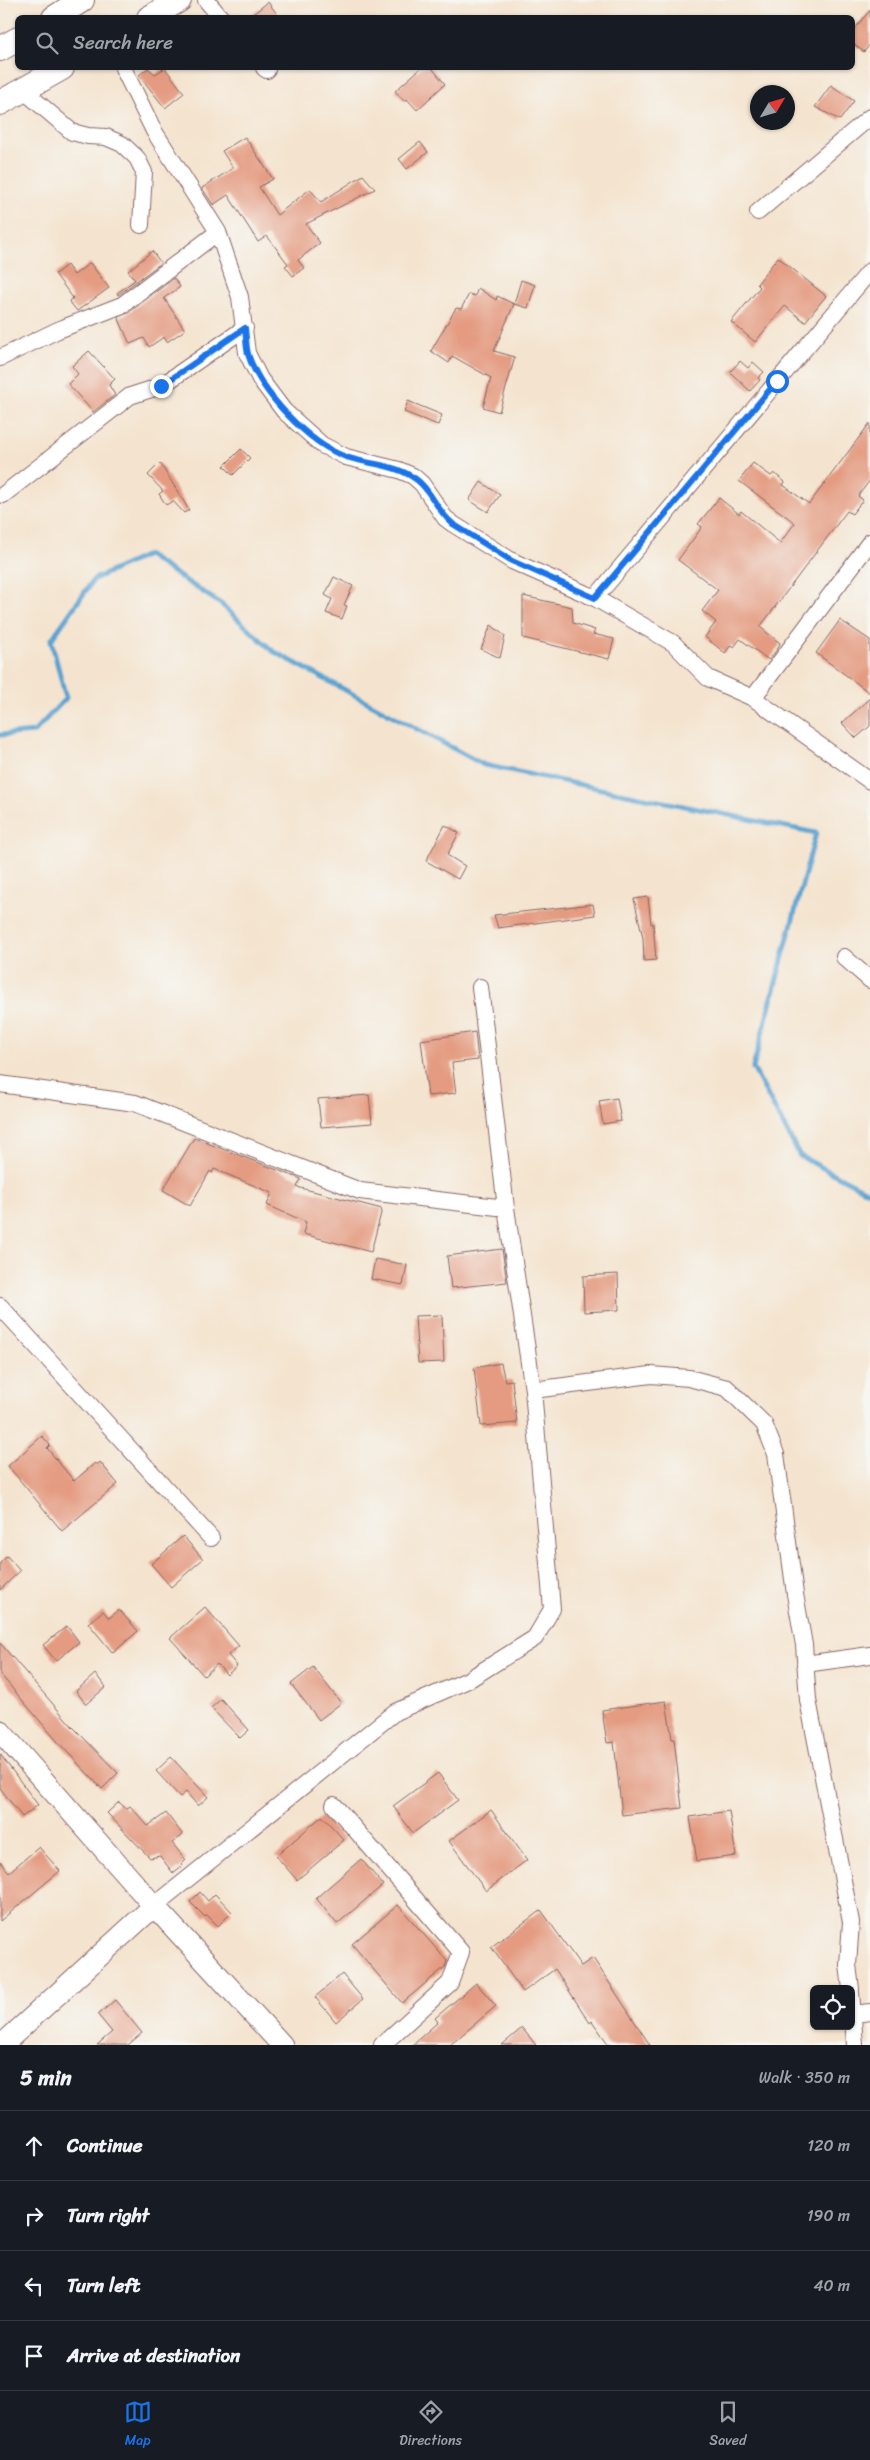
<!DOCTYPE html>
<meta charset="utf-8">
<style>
:root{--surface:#171b24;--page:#242831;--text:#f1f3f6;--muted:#9ea1a6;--line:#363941;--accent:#1a73e8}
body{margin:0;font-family:Sriracha,sans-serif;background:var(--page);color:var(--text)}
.controls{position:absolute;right:15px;bottom:15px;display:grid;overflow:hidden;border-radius:8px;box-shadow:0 1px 4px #0004}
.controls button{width:45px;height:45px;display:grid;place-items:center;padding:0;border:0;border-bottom:1px solid var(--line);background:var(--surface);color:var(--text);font:25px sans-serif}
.compass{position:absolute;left:750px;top:85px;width:45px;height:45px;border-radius:50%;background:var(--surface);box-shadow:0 1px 4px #0004;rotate:52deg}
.stop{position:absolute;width:15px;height:15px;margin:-11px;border:4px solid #1a73e8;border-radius:50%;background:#fff}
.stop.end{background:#1a73e8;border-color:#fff;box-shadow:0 1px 5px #0008}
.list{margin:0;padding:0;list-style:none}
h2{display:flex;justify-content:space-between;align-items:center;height:65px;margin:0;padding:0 20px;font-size:21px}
h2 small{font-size:16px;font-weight:400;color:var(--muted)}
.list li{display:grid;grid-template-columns:32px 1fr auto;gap:15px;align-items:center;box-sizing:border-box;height:70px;padding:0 20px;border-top:1px solid var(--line)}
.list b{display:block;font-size:19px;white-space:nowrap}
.list em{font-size:16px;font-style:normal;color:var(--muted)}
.icon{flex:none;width:28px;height:28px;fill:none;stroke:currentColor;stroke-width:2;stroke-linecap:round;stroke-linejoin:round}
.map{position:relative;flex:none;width:870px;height:2045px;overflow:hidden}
.search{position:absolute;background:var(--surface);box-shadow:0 1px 4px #0004;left:15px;right:15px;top:15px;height:55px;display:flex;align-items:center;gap:12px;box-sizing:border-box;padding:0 18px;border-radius:8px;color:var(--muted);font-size:19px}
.sheet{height:345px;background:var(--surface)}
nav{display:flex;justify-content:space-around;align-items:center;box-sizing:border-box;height:70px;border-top:1px solid var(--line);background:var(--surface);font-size:14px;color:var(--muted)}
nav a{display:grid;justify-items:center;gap:2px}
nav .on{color:var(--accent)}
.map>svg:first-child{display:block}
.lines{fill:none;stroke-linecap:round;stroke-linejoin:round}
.stream{stroke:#59a1d0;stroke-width:5}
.building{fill:#e49b81}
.minor-casing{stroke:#866464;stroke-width:18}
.major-casing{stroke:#866464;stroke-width:23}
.highway-casing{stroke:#866464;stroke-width:26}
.minor{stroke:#fff;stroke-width:16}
.major{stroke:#fff;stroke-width:21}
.highway{stroke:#fff;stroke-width:24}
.route{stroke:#1a73e8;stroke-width:6}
</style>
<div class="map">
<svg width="870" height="2045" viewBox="0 0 870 2045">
<rect width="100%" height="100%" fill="#f6f6f2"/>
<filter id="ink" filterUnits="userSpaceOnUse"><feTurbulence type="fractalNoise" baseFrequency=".02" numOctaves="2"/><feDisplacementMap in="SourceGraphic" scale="10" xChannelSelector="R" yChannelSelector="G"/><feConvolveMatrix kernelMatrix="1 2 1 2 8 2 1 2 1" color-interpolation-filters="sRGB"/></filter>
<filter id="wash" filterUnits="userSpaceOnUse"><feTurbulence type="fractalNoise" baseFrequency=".0096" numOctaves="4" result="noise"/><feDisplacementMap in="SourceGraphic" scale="20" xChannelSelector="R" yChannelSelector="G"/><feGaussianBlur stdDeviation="1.12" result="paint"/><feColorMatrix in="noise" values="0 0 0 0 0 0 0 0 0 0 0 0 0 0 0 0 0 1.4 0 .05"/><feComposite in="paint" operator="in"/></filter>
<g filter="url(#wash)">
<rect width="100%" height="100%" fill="#f4e4cf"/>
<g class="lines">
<path class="stream" d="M0 735 34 732 66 698 51 640 94 579 147 555 221 604 273 651 484 765 816 833 753 1068 800 1156 870 1193"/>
</g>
<g id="blocks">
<path class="building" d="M268 2 280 18H248Z
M870 10V44L864 52 852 43V32Z
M148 68 155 74 165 68 184 93 165 108 139 75Z
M421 68H432L445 84 417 110 407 99 404 101 395 91Z
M831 85 854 101 840 120 815 107Z
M245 137 273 179 259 187 277 215 310 189 321 202 363 175 375 189 306 224 320 243 298 260 304 268 293 276 285 266 288 264 267 236 258 242 228 195 213 205 202 188 233 168 222 151Z
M420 142 428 152 407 169 399 159Z
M152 251 161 263 118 295 117 293 135 280 128 271Z
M778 257 826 296 805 322 785 306 755 342 731 322 760 287 757 284Z
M90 263 109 288 77 311 69 301 73 298 55 274 67 265 74 275Z
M174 278 180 287 164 298 185 330 167 342 164 337 149 347 144 338 130 344 118 317 128 313Z
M521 280 535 285 528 308 514 304Z
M478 288 496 300 497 296 514 304 494 351 515 357 499 412 483 407 491 378 452 356 449 363 431 351 456 308 461 309 469 294 475 296Z
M89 351 115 379 109 385 115 395 93 412 68 384 78 374 72 366Z
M740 361 748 368 753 362 764 372 758 378 760 380 750 391 730 372Z
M408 401 442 415 438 425 404 412Z
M870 423V480L858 496 863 500 852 514 847 511 760 627 780 643 778 648 769 660 740 639 734 647 731 645 725 653 705 637 716 622 702 611 718 590 678 560 702 527 698 524 719 498 739 514 741 511 780 543 795 523 739 481 753 463 771 476 774 473 785 482 783 485 809 504Z
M241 449 250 458 233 475 224 466Z
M160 463 189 510 184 513 173 501 166 505 159 494 163 491 148 475Z
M481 482 500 495 488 512 469 500Z
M334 577 353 586 344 605 347 606 342 619 326 613 332 599 325 595Z
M523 596 572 607 573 623 595 630 593 634 614 639 609 659 523 638Z
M840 620 870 640V693L816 653Z
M491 625 505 636 500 658 481 649Z
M870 698V726L856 738 842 723Z
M445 825 459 833 447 855 465 866 458 879 426 861Z
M648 897 651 924 653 923 656 960 644 961 643 938 634 899Z
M593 904 595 915 498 928 494 915Z
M475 1032 478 1060 452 1063 456 1093 428 1096 421 1040Z
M369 1095 372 1123 321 1127 318 1099Z
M617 1098 621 1121 603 1124 599 1101Z
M194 1138 301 1179 297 1187 382 1209 371 1252 303 1234 306 1222 267 1205 272 1193 214 1169 212 1173 210 1171 190 1206 163 1190Z
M502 1249 507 1282 451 1288 447 1256Z
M375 1259 407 1265 403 1285 371 1279Z
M618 1274 619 1310 584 1312 583 1276Z
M442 1315 444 1362 418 1363 415 1316Z
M501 1363 505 1381 512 1380 517 1423 481 1426 474 1368Z
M42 1436 50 1445 47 1448 74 1481 95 1463 97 1465 100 1462 118 1484 62 1531 8 1466Z
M183 1536 203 1559 171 1587 151 1564Z
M7 1556 20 1571 0 1590V1563Z
M205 1607 239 1646 228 1655 237 1666 227 1675 217 1664 204 1676 170 1638Z
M119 1610 138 1631 113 1653 88 1623 103 1611 109 1618Z
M67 1626 79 1642 56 1661 43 1645Z
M0 1643 72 1726 118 1773 102 1789 57 1741 0 1674Z
M313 1667 341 1703 319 1720 291 1684Z
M95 1674 106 1687 86 1704 76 1691Z
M221 1699 249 1730 240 1738 211 1708Z
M666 1701 672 1739H674L682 1808 622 1815 614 1742 607 1743 602 1710Z
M0 1754 38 1805 22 1817 0 1788Z
M171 1757 208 1797 198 1806 186 1792 180 1797 156 1771Z
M438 1773 458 1800 413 1833 393 1806Z
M119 1802 126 1809 130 1806 148 1826 166 1813 183 1835 172 1843 186 1860 182 1864 183 1865 173 1873 160 1856 150 1858 107 1813Z
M491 1810 527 1860 486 1891 449 1841Z
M729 1811 736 1856 697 1861 690 1817Z
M322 1816 344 1840 297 1880 276 1856Z
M39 1847 60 1871 0 1921V1861L9 1872Z
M361 1859 383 1885 337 1924 316 1898Z
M200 1892 208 1901 215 1894 232 1912 218 1926 207 1915 205 1917 190 1902Z
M398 1905 447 1961 445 1967 402 2003 352 1944Z
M541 1910 581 1966 593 1958 650 2045H609L592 2021 590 2023 555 1969 523 1992 491 1947Z
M342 1974 363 1999 336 2022 315 1997Z
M476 1983 496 2006 450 2045H412L438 2022 435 2018Z
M115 2000 142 2033 128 2045H97L112 2032 98 2015Z
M522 2028 536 2045H502Z"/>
</g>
</g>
<g filter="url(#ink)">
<use href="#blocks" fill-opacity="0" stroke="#866464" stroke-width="1"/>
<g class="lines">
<defs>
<path id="minor" d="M206 0 221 18
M123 68 154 131 218 232 240 297 247 353 260 379 284 411 322 445 346 457 399 470 413 476 422 484 445 518 453 524 512 561 595 598 673 643 708 678 753 698 870 781
M264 68 267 70
M23 90 72 132 88 136 106 137 122 144 137 158 144 172 141 225
M758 212 870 117
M0 358 58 330 122 305 218 232
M3 495 130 396 161 386 245 328
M595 598 870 271
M753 698 870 542
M844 957 870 980
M0 1084 135 1103 360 1191 506 1208
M0 1306 211 1538
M533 1390 651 1375 689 1378 727 1388 764 1424 776 1454 795 1594 804 1645 808 1700 851 1922 848 1965 851 1989
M805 1664 870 1655
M334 1805 461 1952 450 1983 382 2045
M154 1906 395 1712 468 1680 535 1638 552 1609 533 1390 506 1208 480 987
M851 1992 855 2045
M854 2014 870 2012"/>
<path id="major" d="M0 1731 154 1906 282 2045
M2 2045 154 1906"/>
<path id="highway" d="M54 18 82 0
M149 18 179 0
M0 49 18 39
M0 103 62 68"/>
</defs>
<use href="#minor" class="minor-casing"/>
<use href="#major" class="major-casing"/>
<use href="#highway" class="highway-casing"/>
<use href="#minor" class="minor"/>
<use href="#major" class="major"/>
<use href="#highway" class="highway"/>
</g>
</g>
<g class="lines" filter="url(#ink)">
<path class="route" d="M161 386 245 328C246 336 246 346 248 354 260 392 308 443 346 457 367 464 391 464 411 476 430 486 436 511 453 524L512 561 595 598 777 381"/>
</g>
</svg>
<div class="controls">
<button><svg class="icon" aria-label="locate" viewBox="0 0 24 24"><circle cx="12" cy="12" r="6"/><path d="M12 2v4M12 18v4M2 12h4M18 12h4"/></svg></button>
</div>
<svg class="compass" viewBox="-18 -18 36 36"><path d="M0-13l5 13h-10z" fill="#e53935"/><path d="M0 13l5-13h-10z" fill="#9ea1a6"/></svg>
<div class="stop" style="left:777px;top:381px"></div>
<div class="stop end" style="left:161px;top:386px"></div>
<div class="search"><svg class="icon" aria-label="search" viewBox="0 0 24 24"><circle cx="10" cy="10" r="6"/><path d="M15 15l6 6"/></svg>Search here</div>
</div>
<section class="sheet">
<h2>5 min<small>Walk · 350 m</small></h2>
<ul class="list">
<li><svg class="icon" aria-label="ahead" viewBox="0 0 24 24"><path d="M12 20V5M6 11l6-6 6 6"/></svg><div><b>Continue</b></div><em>120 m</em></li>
<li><svg class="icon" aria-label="right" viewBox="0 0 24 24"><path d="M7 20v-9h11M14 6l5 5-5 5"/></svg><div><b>Turn right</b></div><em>190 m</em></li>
<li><svg class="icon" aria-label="left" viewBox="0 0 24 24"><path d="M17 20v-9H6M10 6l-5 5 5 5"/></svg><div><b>Turn left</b></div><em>40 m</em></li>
<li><svg class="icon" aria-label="arrive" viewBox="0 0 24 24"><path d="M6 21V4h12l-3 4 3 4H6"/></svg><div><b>Arrive at destination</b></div></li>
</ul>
</section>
<nav>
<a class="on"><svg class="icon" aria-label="map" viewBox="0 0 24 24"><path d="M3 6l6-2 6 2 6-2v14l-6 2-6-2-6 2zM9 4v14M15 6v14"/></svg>Map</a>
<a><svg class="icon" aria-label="directions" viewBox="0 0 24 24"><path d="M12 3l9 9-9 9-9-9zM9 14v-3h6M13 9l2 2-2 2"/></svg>Directions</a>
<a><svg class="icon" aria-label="saved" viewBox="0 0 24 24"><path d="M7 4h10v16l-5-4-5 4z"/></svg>Saved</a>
</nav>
